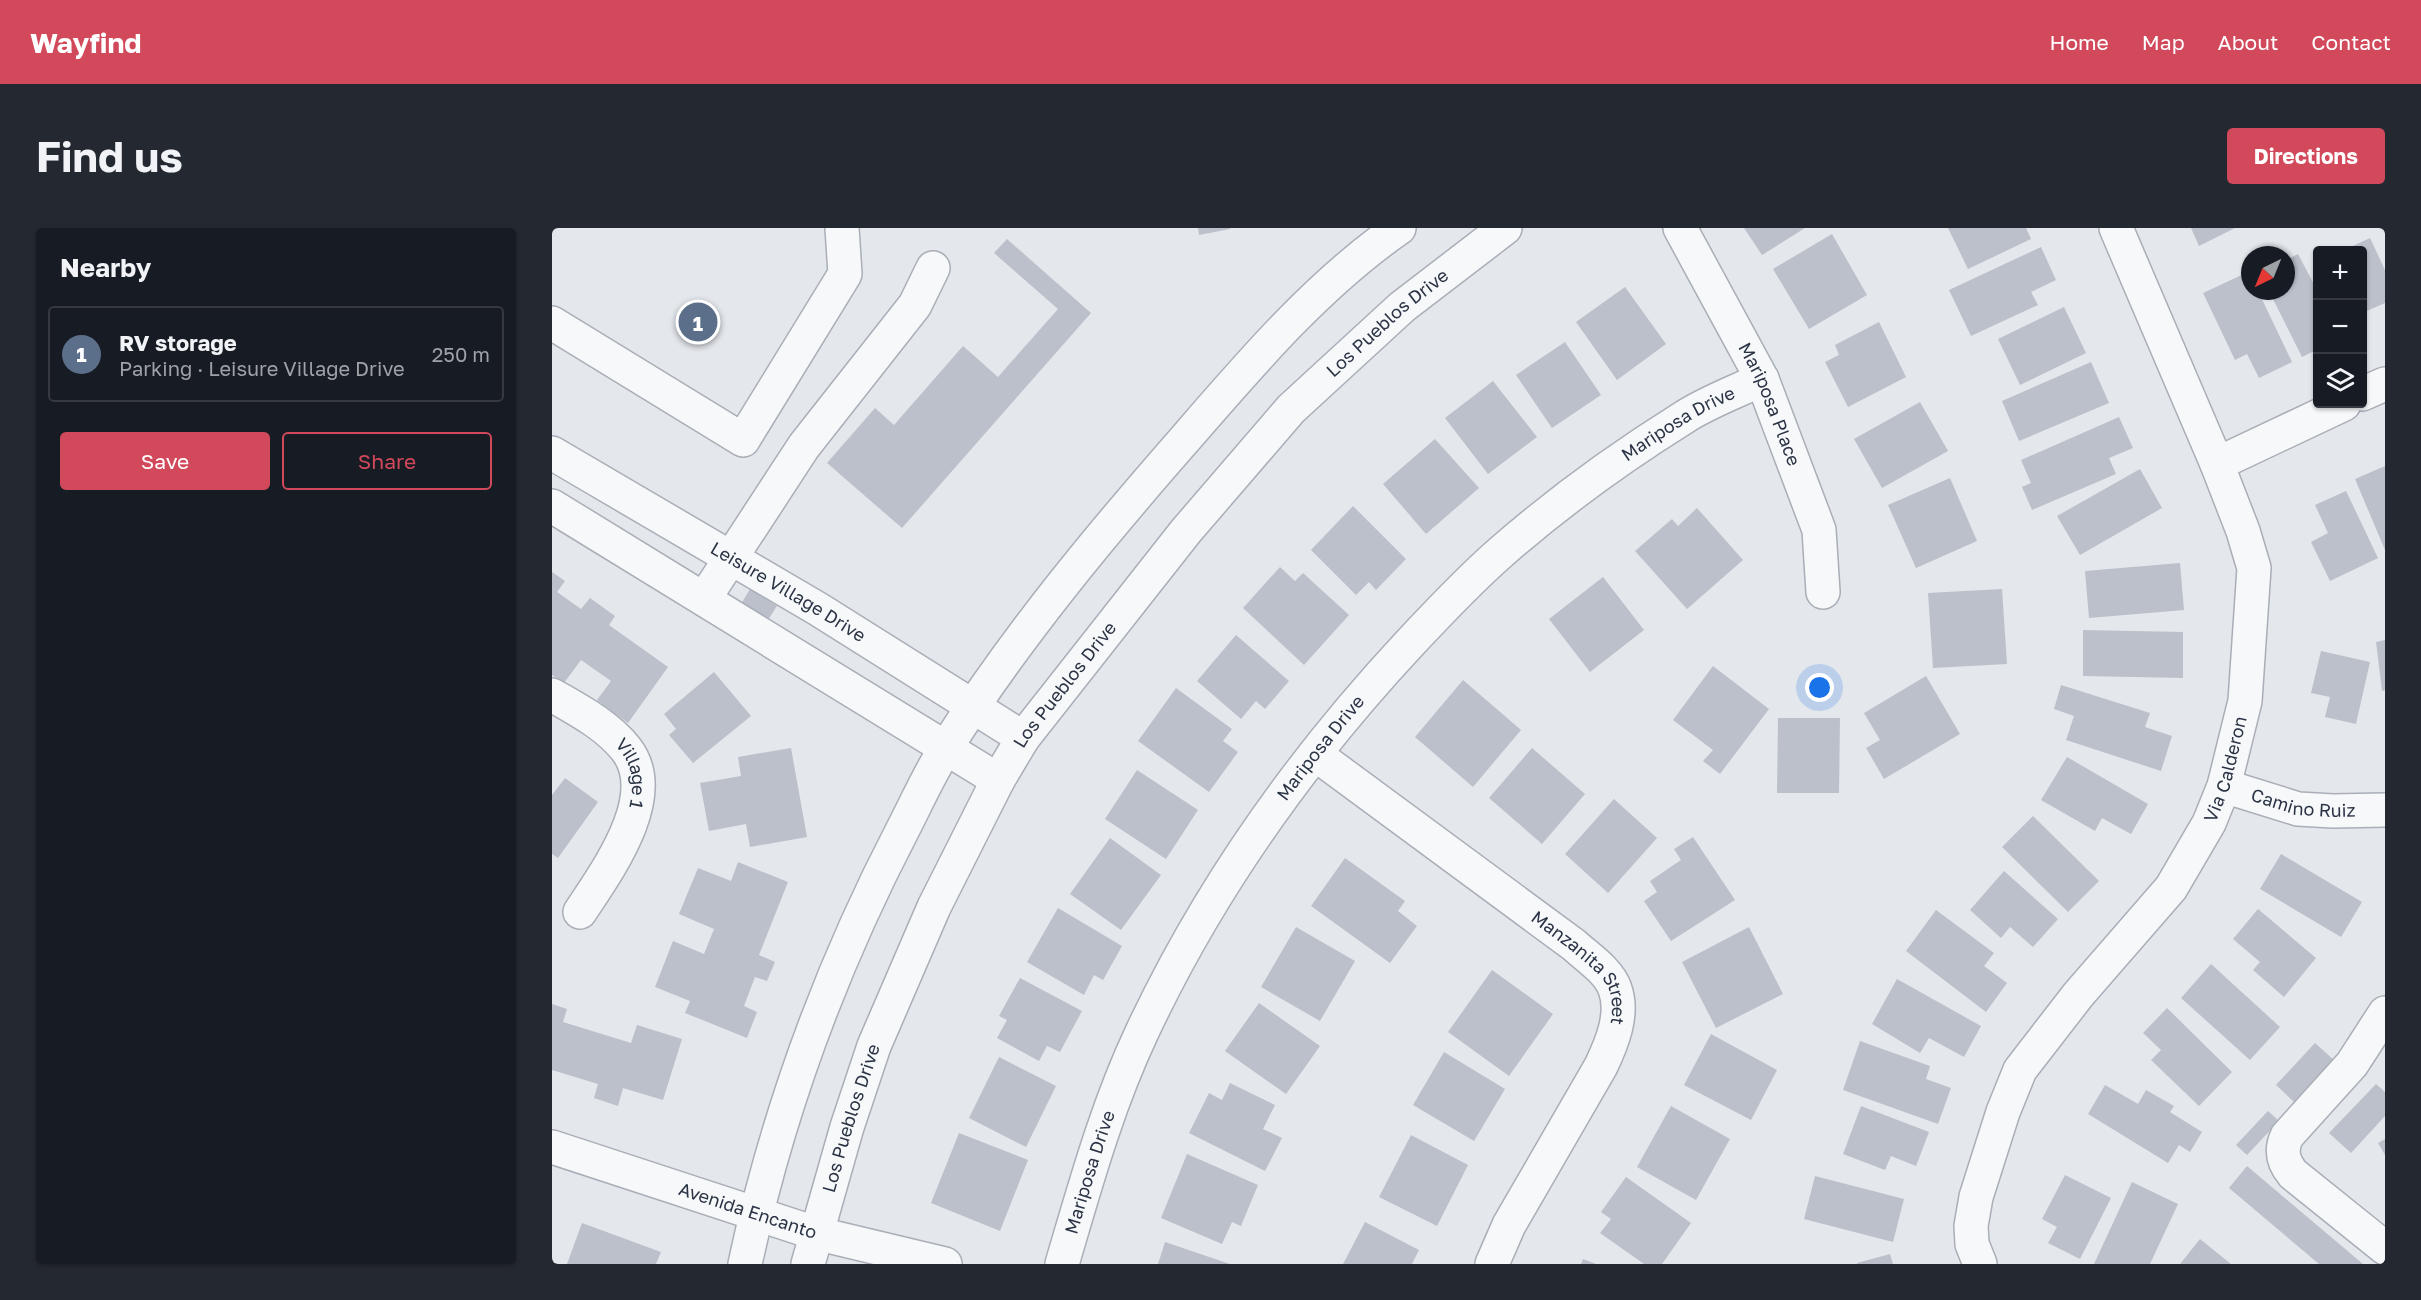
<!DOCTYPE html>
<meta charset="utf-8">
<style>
:root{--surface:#171b24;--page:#242831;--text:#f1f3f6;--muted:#9ea1a6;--line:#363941;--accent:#d1495b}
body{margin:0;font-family:"Golos Text",sans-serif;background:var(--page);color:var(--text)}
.controls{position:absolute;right:18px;top:18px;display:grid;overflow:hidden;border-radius:6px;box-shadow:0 2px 4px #0004}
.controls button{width:54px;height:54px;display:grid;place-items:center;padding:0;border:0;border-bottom:2px solid var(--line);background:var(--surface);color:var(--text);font:30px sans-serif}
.compass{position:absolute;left:1689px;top:18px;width:54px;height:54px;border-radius:50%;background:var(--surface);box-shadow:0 2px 4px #0004;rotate:223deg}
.you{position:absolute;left:1268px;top:460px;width:21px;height:21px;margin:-15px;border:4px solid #fff;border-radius:50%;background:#1a73e8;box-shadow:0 0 0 9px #1a73e833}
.badge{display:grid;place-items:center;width:39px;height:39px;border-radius:50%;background:var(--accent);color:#fff;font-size:20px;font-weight:700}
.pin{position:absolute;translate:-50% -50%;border:3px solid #fff;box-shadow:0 2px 6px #0006}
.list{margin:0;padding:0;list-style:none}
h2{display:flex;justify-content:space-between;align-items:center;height:78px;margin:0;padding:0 24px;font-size:26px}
h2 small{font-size:20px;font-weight:400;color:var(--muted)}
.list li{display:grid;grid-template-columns:39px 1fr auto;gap:18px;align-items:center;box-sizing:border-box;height:96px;margin:0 12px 12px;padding:0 12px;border:2px solid var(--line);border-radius:6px}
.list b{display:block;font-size:22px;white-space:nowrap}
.list p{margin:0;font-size:20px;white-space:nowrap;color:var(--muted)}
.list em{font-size:20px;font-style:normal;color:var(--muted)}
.actions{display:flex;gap:12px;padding:18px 24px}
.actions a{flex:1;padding:14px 0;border:2px solid var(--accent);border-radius:6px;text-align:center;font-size:21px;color:var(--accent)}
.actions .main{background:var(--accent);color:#fff}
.icon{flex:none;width:33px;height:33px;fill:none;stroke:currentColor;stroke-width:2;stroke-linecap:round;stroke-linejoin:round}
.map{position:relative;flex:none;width:1833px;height:1036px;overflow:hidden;border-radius:6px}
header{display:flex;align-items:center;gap:36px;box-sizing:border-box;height:84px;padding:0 30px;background:var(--accent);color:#fff}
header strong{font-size:28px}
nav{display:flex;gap:33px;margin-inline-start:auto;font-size:21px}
.intro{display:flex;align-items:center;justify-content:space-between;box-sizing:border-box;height:144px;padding:0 36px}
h1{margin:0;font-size:42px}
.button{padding:15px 27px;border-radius:6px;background:var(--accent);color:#fff;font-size:21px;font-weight:700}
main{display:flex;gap:36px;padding:0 36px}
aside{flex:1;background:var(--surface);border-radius:6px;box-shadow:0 2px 4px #0004}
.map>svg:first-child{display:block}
.building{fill:#bbc0ca}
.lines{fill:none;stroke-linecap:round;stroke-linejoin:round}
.minor-casing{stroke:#a9aeb7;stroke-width:36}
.minor{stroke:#f7f8fa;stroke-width:33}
.labels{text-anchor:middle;stroke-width:6;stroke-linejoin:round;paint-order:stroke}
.street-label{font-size:18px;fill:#2b3445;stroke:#f4f6f9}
</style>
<header>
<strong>Wayfind</strong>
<nav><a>Home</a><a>Map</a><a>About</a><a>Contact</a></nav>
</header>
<div class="intro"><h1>Find us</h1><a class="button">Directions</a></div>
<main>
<aside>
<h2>Nearby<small></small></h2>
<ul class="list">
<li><span class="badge" style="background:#5c6f8a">1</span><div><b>RV storage</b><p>Parking · Leisure Village Drive</p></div><em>250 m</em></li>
</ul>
<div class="actions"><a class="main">Save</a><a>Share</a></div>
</aside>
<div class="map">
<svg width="1833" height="1036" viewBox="0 0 1833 1036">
<rect width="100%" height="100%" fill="#e4e7ec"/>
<path class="building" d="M646 0H678V1L647 7Z
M1192 0H1253L1210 27Z
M1396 0H1474L1479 11 1416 41Z
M1639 0H1683L1647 18Z
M1280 6 1315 67 1257 101 1221 41Z
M1818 10 1833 42V75L1810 85V22H1792Z
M455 11 539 85 350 300 275 235 323 180 342 197 411 118 446 149 506 81 442 25Z
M1489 19 1504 52 1479 64 1486 77 1419 108 1397 62Z
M1746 26 1766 64V121L1750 129 1717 63H1734V32Z
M1696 44 1698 63H1706L1740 134 1707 150 1695 126 1683 132 1651 65Z
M1073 59 1114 116 1065 152 1024 94Z
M1512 79 1534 125 1468 157 1446 111Z
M1327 94 1354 149 1296 179 1273 134 1287 127 1283 117Z
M1013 114 1049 167 1000 200 964 147Z
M1539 134 1557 175 1467 213 1450 173Z
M941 153 985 209 936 246 893 190Z
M1368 174 1396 223 1330 260 1302 211Z
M1567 189 1581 220 1557 230 1564 246 1480 282 1470 259 1479 255 1469 232Z
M883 211 927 260 874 306 831 256Z
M1833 238V322L1803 251Z
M1588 241 1610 280 1528 327 1505 288Z
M1398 250 1425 313 1364 340 1336 277Z
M1794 263 1826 330 1778 353 1759 314 1776 305 1763 277Z
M801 278 854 331 824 362 817 354 804 367 759 322Z
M1145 280 1191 332 1135 381 1083 323 1120 291 1126 298Z
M1628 335 1632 382 1537 390 1533 343Z
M728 339 743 353 751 345 797 387 752 437 691 380Z
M0 344 13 353 5 364 29 381 38 370 63 388 57 397 116 439 76 495 45 472 59 453 29 432 12 455 0 447Z
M1051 349 1092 402 1038 444 997 391Z
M198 361 225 378 216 392 189 376Z
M1450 361 1455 436 1381 440 1376 365Z
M1531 402 1631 404V450L1531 448Z
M684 407 737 453 713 481 704 473 689 491 645 453Z
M1833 412V462L1830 463 1824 414Z
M1769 423 1818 434 1804 496 1773 489 1778 469 1759 465Z
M1161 438 1217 481 1168 546 1151 533 1161 522 1121 492Z
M162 444 199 488 141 535 117 507 124 501 112 486Z
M1374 448 1408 506 1332 551 1314 520 1328 512 1312 485Z
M911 452 969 502 921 559 863 509Z
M1509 457 1598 485 1593 499 1620 508 1609 543 1514 512 1522 488 1502 481Z
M624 460 680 501 671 513 686 524 657 564 586 513Z
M1226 490H1288L1287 565H1225Z
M239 520 255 609 198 619 194 596 157 603 148 555 189 548 186 529Z
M980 520 1033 566 990 616 937 570Z
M1515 529 1596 576 1579 606 1550 590 1543 603 1489 572Z
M585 542 646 582 614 631 553 591Z
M13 550 46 574 6 630 0 626V567Z
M1062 571 1105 610 1056 665 1013 626Z
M1481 588 1547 653 1516 684 1450 619Z
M1141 609 1183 672 1119 713 1092 673 1105 664 1098 653 1129 632 1122 621Z
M558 610 609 647 569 702 518 666Z
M1729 626 1810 674 1789 709 1708 661Z
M793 630 853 673 846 683 865 698 838 735 759 678Z
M186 634 236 654 207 727 223 734 215 753 203 749 192 778 205 784 195 810 133 785 138 773 103 759 121 713 152 726 162 701 127 686 146 640 179 653Z
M1452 643 1506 691 1481 719 1458 699 1449 710 1418 682Z
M506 680 570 718 551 752 542 747 532 767 475 734Z
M1706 681 1764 730 1732 769 1701 742 1708 734 1681 711Z
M1384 682 1442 725 1432 738 1455 755 1434 784 1354 723Z
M744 699 803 733 768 793 709 759Z
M1197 699 1231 766 1164 800 1130 734Z
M1659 736 1728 799 1698 832 1629 770Z
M940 742 1001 786 957 848 896 804Z
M468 750 530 783 508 824 495 818 487 833 445 810 455 792 447 788Z
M1345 751 1429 798 1412 829 1377 810 1368 825 1320 796Z
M707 775 768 818 734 866 673 823Z
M0 776 15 781 11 794 79 815 85 797 130 811 111 872 71 860 66 878 42 870 46 856 0 842Z
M1615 780 1680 844 1647 878 1599 832 1609 822 1591 805Z
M1159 806 1225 842 1199 892 1132 857Z
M1308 813 1378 838 1374 851 1399 860 1386 896 1291 862Z
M1763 815 1783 833 1743 875 1724 857Z
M892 824 953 861 922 913 861 877Z
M447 829 504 858 474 919 417 890Z
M678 855 723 877 711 901 730 910 713 943 637 905 657 865 670 872Z
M1824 856 1833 864V888L1799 925 1777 905Z
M1553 857 1586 876 1594 862 1622 878 1618 884 1650 904 1638 924 1627 917 1616 935 1536 886Z
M1119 878 1178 911 1144 972 1085 939Z
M1309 878 1377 904 1364 938 1339 928 1333 942 1291 926Z
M1716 883 1727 893 1695 927 1684 917Z
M407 905 476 932 448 1003 379 975Z
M859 907 916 937 885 998 827 969Z
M1833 911V927L1826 915Z
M635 926 706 957 689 998 680 994 670 1016 609 990Z
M1695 938 1811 1036H1767L1677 960Z
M1513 947 1559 970 1528 1031 1496 1015 1505 999 1490 991Z
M1263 948 1352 971 1341 1014 1252 991Z
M1074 949 1139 995 1110 1036H1092L1048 1005 1059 991 1049 984Z
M1580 954 1626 976 1598 1036H1542Z
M813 994 867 1022 860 1036H791Z
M30 995 109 1024 104 1036H15Z
M1648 1011 1679 1036H1628Z
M613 1014 678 1036H606Z
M1338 1026 1341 1036H1305V1035Z
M1031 1031 1044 1036H1029Z"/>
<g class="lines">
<defs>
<g id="minor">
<path id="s1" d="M1128 0 1210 151 1267 302 1271 364"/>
<path d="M0 95 191 212 293 46 290 0"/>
<path d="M1810 166 1833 156"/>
<path id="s2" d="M0 225 266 381 471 510"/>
<path d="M1665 236 1792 176"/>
<path d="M0 278 446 552"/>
<path d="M152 371 252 218 363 77 381 40"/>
<path id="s3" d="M0 467C26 482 55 497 74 521 111 568 54 644 28 684"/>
<path id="s4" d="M763 526 1022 717C1035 729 1057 743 1063 761 1072 786 1060 815 1049 838L957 997 940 1036"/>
<path id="s5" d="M1672 558 1746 581 1781 583 1833 582"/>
<path d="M1833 785 1800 836 1735 908C1728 923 1731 934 1741 946L1833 1020"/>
<path id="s6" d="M0 919 263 1005 393 1036"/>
<path d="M193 1036C226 882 278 741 351 601 365 574 378 544 395 518 464 409 548 308 633 211 698 136 765 57 847 0"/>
<path id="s7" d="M256 1036 295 899 322 818 382 679 446 552 471 510 634 303 739 181 850 79 953 0"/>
<path id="s8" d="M510 1036C533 958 555 878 590 804 657 661 750 531 857 416 886 385 916 353 948 325 1005 275 1067 230 1131 190 1155 174 1184 164 1210 151"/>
<path id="s9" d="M1428 1036 1420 1016 1419 998 1424 969 1451 884 1468 842 1526 767 1619 660 1657 595 1672 558 1693 473 1702 340 1691 303 1665 236 1564 0"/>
</g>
</defs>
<use href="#minor" class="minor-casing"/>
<use href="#minor" class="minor"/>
</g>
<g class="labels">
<g class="street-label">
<text dy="6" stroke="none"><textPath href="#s7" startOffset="1124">Los Pueblos Drive</textPath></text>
<text dy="6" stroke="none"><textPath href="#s1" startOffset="198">Mariposa Place</textPath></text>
<text dy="6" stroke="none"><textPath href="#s8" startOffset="1068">Mariposa Drive</textPath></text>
<text dy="6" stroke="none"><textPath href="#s2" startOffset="274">Leisure Village Drive</textPath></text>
<text dy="6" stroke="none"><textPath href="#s7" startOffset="638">Los Pueblos Drive</textPath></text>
<text dy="6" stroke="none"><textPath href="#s8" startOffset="582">Mariposa Drive</textPath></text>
<text dy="6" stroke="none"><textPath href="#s9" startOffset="572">Via Calderon</textPath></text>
<text dy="6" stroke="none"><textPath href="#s3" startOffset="118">Village 1</textPath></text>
<text dy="6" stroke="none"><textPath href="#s5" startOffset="82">Camino Ruiz</textPath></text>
<text dy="6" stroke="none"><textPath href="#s4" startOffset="345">Manzanita Street</textPath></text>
<text dy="6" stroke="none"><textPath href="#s7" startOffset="152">Los Pueblos Drive</textPath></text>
<text dy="6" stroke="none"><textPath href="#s8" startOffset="96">Mariposa Drive</textPath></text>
<text dy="6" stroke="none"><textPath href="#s6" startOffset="206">Avenida Encanto</textPath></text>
</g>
</g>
</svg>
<div class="controls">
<button>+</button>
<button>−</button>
<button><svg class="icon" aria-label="layers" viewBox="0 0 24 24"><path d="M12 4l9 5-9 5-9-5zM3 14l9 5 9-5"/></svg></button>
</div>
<svg class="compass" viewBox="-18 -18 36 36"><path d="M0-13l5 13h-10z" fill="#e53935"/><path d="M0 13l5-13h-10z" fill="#9ea1a6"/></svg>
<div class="you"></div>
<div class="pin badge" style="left:146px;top:94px;background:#5c6f8a">1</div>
</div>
</main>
